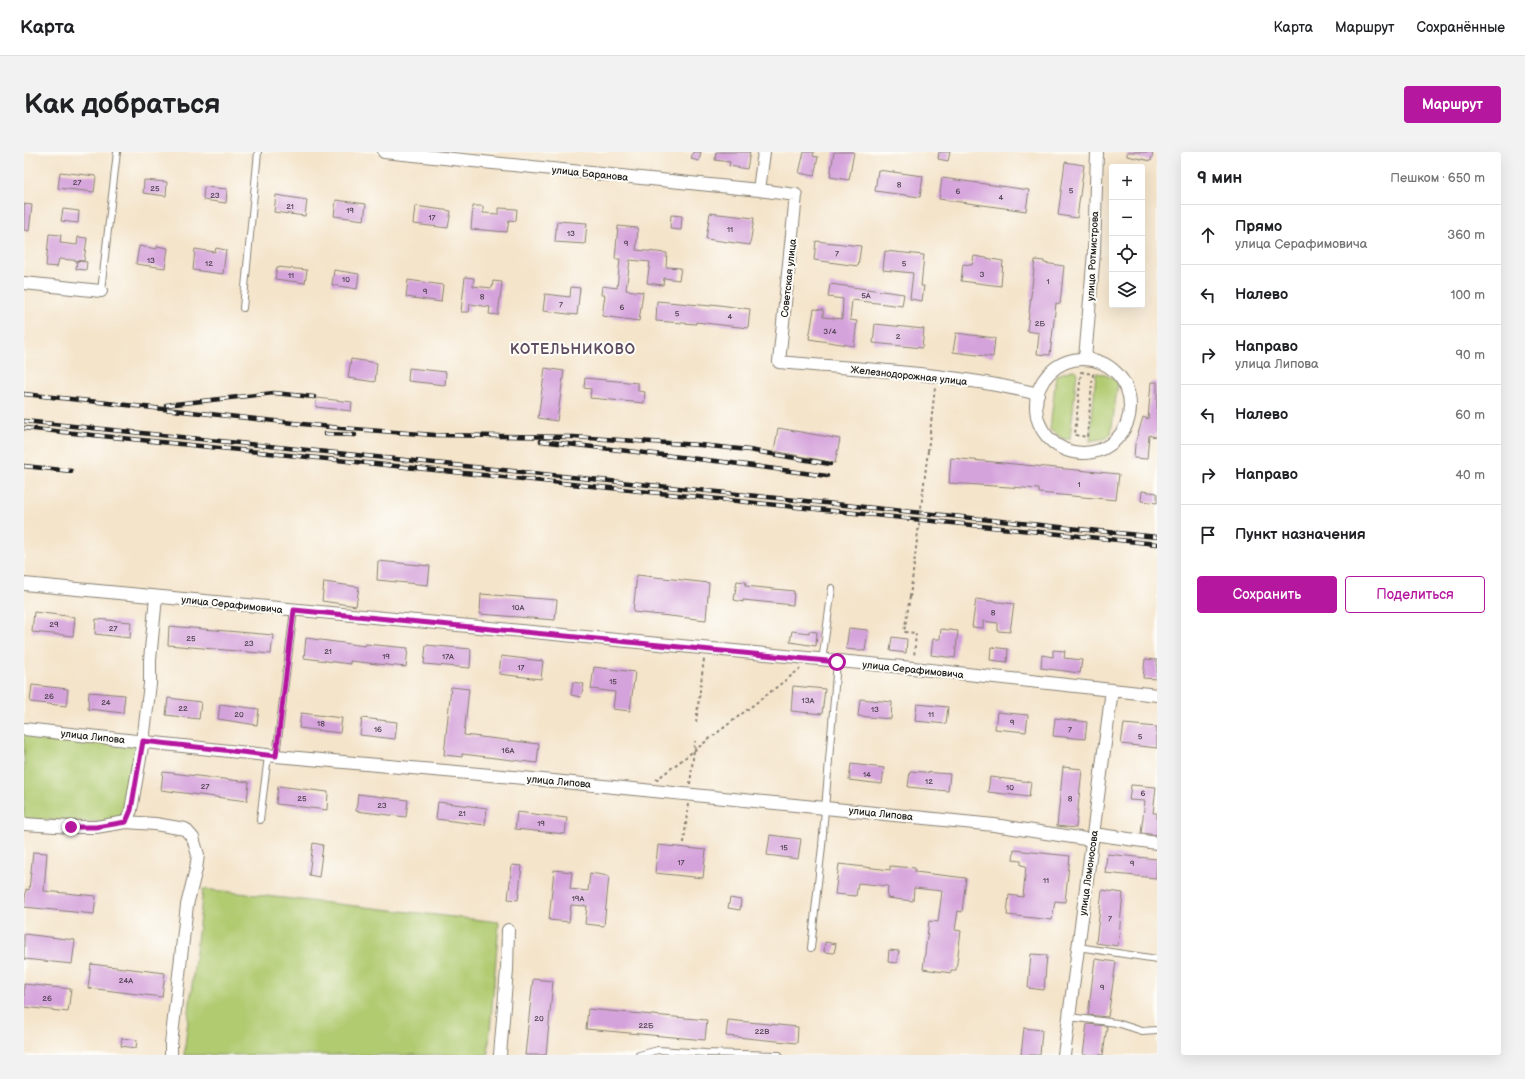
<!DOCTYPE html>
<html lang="ru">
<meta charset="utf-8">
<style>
:root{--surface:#fff;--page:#f2f2f2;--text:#202124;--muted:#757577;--line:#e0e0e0;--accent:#b5179e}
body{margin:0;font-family:"Balsamiq Sans",sans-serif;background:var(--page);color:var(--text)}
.controls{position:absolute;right:12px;top:12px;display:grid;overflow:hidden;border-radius:4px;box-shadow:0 4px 16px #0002}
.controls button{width:36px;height:36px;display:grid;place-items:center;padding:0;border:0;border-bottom:1px solid var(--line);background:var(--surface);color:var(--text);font:20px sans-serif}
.stop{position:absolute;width:12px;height:12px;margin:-9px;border:3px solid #b5179e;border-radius:50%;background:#fff}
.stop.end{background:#b5179e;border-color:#fff;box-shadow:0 1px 4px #0008}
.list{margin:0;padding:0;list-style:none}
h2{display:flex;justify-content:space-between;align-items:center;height:52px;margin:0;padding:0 16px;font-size:17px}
h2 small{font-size:13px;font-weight:400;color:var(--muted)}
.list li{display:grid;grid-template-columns:26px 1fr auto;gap:12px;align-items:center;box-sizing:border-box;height:60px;padding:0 16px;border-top:1px solid var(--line)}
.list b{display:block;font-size:15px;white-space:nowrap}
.list p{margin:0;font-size:13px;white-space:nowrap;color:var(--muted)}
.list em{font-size:13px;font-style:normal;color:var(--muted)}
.actions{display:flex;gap:8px;padding:12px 16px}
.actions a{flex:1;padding:9px 0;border:1px solid var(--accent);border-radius:4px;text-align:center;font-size:14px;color:var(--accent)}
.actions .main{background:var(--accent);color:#fff}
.icon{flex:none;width:22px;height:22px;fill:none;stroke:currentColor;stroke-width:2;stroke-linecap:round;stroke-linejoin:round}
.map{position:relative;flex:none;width:1133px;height:903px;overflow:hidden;border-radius:4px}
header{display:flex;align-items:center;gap:24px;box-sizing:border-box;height:56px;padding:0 20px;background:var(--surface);border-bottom:1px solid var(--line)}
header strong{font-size:19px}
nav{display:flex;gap:22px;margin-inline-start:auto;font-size:14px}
.intro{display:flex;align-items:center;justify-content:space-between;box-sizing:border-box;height:96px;padding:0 24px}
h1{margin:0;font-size:28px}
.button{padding:10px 18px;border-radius:4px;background:var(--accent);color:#fff;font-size:14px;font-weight:700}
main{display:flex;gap:24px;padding:0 24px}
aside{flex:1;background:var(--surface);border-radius:4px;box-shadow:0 4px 16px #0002}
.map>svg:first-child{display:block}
.green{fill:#b1cb71;stroke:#667446}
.building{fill:#d5a3db}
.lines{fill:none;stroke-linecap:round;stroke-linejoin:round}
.lane-casing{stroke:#888073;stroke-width:8}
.street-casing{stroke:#888073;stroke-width:14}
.path{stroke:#888073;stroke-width:2;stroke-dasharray:3 3;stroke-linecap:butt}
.lane{stroke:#fff;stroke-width:6}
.street{stroke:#fff;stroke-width:12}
.rail-casing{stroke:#1c1c1c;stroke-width:4.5}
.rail{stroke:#fdfcf7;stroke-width:3;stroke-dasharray:9;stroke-linecap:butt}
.path-bridge{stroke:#888073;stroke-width:2;stroke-dasharray:3 3;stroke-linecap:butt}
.route{stroke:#b5179e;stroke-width:5}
.labels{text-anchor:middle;stroke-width:4;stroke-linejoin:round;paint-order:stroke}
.number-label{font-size:8px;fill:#4a3e4c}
.street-label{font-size:10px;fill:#1c1c1c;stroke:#fdfcf7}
.district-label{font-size:14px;font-weight:bold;letter-spacing:1px;fill:#5d4b5f;stroke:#fdfcf7}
</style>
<header>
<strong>Карта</strong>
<nav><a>Карта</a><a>Маршрут</a><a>Сохранённые</a></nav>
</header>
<div class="intro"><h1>Как добраться</h1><a class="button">Маршрут</a></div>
<main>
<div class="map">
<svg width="1133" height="903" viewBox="0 0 1133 903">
<rect width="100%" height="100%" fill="#fdfcf7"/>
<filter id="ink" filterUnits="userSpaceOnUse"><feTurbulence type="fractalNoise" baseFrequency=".025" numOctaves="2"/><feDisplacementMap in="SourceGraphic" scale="8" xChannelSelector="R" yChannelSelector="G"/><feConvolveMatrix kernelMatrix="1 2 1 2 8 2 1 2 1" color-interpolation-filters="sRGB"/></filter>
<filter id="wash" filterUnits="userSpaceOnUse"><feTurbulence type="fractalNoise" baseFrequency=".012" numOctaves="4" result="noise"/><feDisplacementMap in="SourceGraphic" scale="16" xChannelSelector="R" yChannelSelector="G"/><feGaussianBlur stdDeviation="0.9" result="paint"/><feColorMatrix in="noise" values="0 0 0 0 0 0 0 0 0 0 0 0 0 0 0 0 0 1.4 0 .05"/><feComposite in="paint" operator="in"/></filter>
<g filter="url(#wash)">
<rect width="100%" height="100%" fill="#f4e4ca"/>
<path class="green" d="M1049 218 1053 219 1046 287H1040L1026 278 1032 223Z
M1072 221 1081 222 1094 230 1087 282 1083 286 1066 289Z
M0 582 112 593 101 659 93 668 76 670 0 667Z
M179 737 475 770 464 903H160Z"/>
<g id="blocks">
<path class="building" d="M669 0H677L675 9 667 7Z
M692 0H726L723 17 705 14 706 10 691 8Z
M780 0H790L789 4 794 5 790 24 775 21Z
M810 0H830L825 28 806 25Z
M915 0H926L924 9 914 7Z
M1103 0H1129L1127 9 1103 4Z
M1041 10 1060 13 1053 66 1034 63Z
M854 18 899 24 896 45 851 39Z
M36 20 72 24 70 40 34 36Z
M918 26 1005 38 1002 59 915 47Z
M120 28 143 30 142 44 119 41Z
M180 35 203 37 202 51 179 48Z
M252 43 283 48 281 64 250 60Z
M312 48 342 52 340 68 310 64Z
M0 52 8 53 5 79 0 78Z
M391 54 427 59 424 76 389 72Z
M449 54H459V61L475 62V56L493 57 492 69 485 68 483 80 447 77Z
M39 57 55 59 54 71 37 69Z
M686 61 730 66 726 93 682 87Z
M647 63 658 64 657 78 646 77Z
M533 69 563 71 561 92 531 90Z
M594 74 614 76 612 98 643 101 642 115 657 116 655 128 640 126 639 133 623 131 626 110 606 108 602 138 619 140 615 169 578 164 581 143H577L578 134 593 136 596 107H591Z
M25 82 37 83 36 91 53 93 54 85 63 86 60 109 35 107 33 115 22 114Z
M792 89 837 94 834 114 790 108Z
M115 94 133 97V94L144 96 141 116 112 112Z
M192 96 202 98 199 122 169 118 171 97 191 100Z
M861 99 900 103 897 134H900L898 149 886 147 889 121 859 118Z
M950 104 979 109 977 134 937 129 939 112 948 113Z
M1011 108 1020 109V111L1040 114 1036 152 1032 151 1026 203 1013 202 1015 181 1003 179Z
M53 109 63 110 62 118 52 117Z
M253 115 283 118 281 131 251 127Z
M310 118 335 122 333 137 308 133Z
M441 125 450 126 449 134 468 136 469 129 478 130 474 163 465 162 466 155 446 152 445 160H437Z
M384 128 419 133 417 150 382 145Z
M806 132 880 142 878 154 828 148 826 168 833 169 830 194 785 187 790 157 799 158V165L818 167 819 147 804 145Z
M547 135 556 136 553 163 519 159 521 142 546 145Z
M633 149 687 154V152L726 157 724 176 672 170V172L632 169Z
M851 172 900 177 898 196 849 191Z
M932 181 971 186 969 205 929 200Z
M327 207 353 211 351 230 324 226Z
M385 216 422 220 421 233 384 229Z
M521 216 540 219 533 269 514 266Z
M561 226 614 231V239L621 240 620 251 566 246 567 237 560 236Z
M1127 230H1133V280L1131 285 1125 283 1123 307 1110 306 1111 292 1119 265 1124 267Z
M293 246 328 250 327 259 292 255Z
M754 276 816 287 811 311 750 299Z
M927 306 1095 322 1092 348 1015 341V337L925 331Z
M1118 339 1133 341V351L1117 349Z
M354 409 406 414 404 433 353 428Z
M613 423 685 431 682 468 609 460Z
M713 429 722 430 721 434 770 439 769 453 719 448V450L710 448Z
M300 430 335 435 332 454 298 449Z
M457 442 533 448 531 468 456 462Z
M952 447 990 452 986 480 974 479V471L959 469V476L948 475Z
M10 460 51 465 49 484 8 480Z
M72 467 107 470 106 486 71 482Z
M145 474 249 483 247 502 144 493Z
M825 476 844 478 841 499 822 497Z
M917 477 934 479 931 506 907 503 909 487H916Z
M768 479 785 481V479L793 480 792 494 766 490Z
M868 485 883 487 882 501 866 499Z
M282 486 341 494 342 492 384 496 382 515 326 509V512L280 506Z
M402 493 447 497 446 516 400 512Z
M967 495 984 497 983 510 966 508Z
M1029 498 1041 499 1040 506 1058 508 1056 521 1017 516 1018 503 1029 505Z
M477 504 519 509 517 527 475 522Z
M1121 507 1133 508V527L1119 526Z
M570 515 611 520 606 559 589 557 591 540 567 537Z
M549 530 560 532 557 545 547 543Z
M8 533 44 537 42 554 6 550Z
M769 534 801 537 798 562 767 559Z
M427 535 445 537 440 583 515 592 513 611 438 602V605L420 603Z
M65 540 101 543 99 561 64 557Z
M144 546 177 550 175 567 142 563Z
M836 547 868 550 867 567 834 564Z
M196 552 235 557 233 573 194 567Z
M893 552 924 555 922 572 891 569Z
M973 560 1004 563 1002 580 971 577Z
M277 561 318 566 316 581 275 576Z
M338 566 373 570 371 587 336 583Z
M1031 566 1063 570 1061 587 1029 584Z
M1100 572 1133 575V596L1097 592Z
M827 612 860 616 858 632 825 628Z
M1039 615 1058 617 1052 676 1033 674Z
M886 619 926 622 924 639 884 635Z
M139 620 225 630 223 649 137 638Z
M966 625 1007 630 1005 645 964 640Z
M1107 633 1132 635 1129 661H1133V683L1117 681 1121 649 1105 648Z
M254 634 304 640 303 658 252 652Z
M334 642 384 648 382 665 332 659Z
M414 650 463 656 461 673 412 667Z
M493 660 543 666 541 682 491 677Z
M746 683 777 687 774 707 743 703Z
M289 691 299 693 295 725 285 723Z
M634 693 682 698 679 726 631 721Z
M990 698 1046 704 1041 750 1031 749 1028 768 983 763 985 743 999 745 1002 714 997 713V709L989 708Z
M9 700 23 701 20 739 72 744 70 762 0 755 2 737 5 738Z
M1083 702 1133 707 1132 726 1081 721Z
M815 712 866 718V714L891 716V720L942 726 938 760 934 759 931 778 937 779 932 818H927V821L899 817 905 769 914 770 918 739 890 736 889 749 863 746 864 734 834 731 832 744 811 742Z
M488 713 498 714 494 748 484 747Z
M530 718 548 720 546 737 564 739 566 721 585 724 580 774 561 772 563 754 547 753 545 770 525 768Z
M1078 738 1099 741 1094 794 1072 791Z
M706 746 717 748 716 758 704 756Z
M0 782 51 788 48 812 0 807Z
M801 790 812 792 810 801 800 800Z
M865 798 875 799 873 811 864 810Z
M1007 802 1023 803 1020 838 1004 836Z
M1071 807 1092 810 1084 865 1064 863Z
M67 812 141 821 138 845 64 836Z
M509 827 529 829 522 903H501Z
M0 832 47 837 44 860 0 855Z
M564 857 683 868 681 888 562 877Z
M704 868 774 875 773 891 702 884Z
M1063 872 1083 874 1079 903H1059Z
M1000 876 1018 878 1016 903H997Z
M98 886 113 888 112 896 97 894Z"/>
</g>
</g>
<g filter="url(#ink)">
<use href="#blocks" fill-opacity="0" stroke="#888073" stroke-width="1"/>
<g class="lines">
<defs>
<path id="lane" d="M77 139 93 0
M219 156 234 0
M798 509 808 436
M252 604 270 458
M236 668 244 604
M1054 795 1133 807
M787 796 798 694 813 510
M1045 865 1093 871 1118 879 1133 878
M615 903 634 898 681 901 755 903"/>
<path id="street" d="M360 0 735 38 772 43 755 210C841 218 930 221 1014 242
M735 38 740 0
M0 131 77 139
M1061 207 1070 100 1073 0
M1012 254a47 47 0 1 1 94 0a47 47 0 1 1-94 0Z
M0 432 889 516 1133 543
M0 577 252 604 489 625 801 656 970 673 1068 688
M102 670 107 658 119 589 126 532V508L132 445
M0 672 47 675H72L102 670 131 672 161 677 169 686 174 703 172 717 163 753 147 892V903
M1069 682 1133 691
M476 903 483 818 484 778
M1040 903 1088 538"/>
</defs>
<use href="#lane" class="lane-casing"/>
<use href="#street" class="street-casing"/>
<path class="path" d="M1057 220 1069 222 1063 285 1051 283Z
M904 299 911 235
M886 445 880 480 892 481 890 505
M672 570 680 507
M632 628 776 517
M666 632 671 589
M660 691 664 652"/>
<use href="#lane" class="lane"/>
<use href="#street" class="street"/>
<defs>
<path id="rail" d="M0 242 316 276 411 283 549 285 676 293 725 298 806 312
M142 253 250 241 290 245
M0 269 1133 385
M0 276 1133 392
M301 282 331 283
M517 289 700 310 803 324
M0 314 47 319"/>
</defs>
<use href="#rail" class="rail-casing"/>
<use href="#rail" class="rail"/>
<path class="path-bridge" d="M886 445 904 299"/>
</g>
</g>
<g class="lines" filter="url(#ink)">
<path class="route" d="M47 675H72L102 670 107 658 119 589 252 604 270 458 813 510"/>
</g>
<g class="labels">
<g class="number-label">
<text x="53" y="33">27</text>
<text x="875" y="35">8</text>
<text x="131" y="39">25</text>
<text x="1047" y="41">5</text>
<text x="934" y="42">6</text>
<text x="191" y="46">23</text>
<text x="977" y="48">4</text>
<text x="266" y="57">21</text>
<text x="326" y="61">19</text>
<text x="408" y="68">17</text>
<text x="706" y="80">11</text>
<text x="547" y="84">13</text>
<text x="602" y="94">9</text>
<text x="813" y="104">7</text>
<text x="127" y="111">13</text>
<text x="185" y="114">12</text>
<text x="880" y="114">5</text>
<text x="958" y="125">3</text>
<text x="267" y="126">11</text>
<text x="322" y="130">10</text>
<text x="1024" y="132">1</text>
<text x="401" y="142">9</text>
<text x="842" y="146">5А</text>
<text x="458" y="147">8</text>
<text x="537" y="155">7</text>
<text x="598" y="158">6</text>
<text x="653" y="164">5</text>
<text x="706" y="167">4</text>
<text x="1016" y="174">2Б</text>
<text x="806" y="182">3/4</text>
<text x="874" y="187">2</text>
<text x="1055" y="335">1</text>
<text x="494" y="458">10А</text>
<text x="969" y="463">8</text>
<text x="30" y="475">29</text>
<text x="89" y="479">27</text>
<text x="167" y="489">25</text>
<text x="225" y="494">23</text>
<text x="304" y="502">21</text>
<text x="362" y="507">19</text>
<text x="424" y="507">17А</text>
<text x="497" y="518">17</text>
<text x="589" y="532">15</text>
<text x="25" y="547">26</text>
<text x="784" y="551">13А</text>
<text x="82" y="553">24</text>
<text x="159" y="559">22</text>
<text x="851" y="560">13</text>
<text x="215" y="565">20</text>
<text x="907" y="565">11</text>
<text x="988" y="573">9</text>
<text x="297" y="574">18</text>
<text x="354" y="580">16</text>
<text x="1046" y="580">7</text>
<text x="1116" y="587">5</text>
<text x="484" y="601">16А</text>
<text x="843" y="625">14</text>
<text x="905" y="632">12</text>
<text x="181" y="637">27</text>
<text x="986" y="638">10</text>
<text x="1119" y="644">6</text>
<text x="278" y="649">25</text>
<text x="1046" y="649">8</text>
<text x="358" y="656">23</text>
<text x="438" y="664">21</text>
<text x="517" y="674">19</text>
<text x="760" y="698">15</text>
<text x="657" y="713">17</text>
<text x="1108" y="714">9</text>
<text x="1022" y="731">11</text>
<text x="554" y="749">19А</text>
<text x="1086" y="769">7</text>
<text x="102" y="831">24А</text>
<text x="1078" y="838">9</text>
<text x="23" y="849">26</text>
<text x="515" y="869">20</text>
<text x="622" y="876">22Б</text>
<text x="738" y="882">22В</text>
</g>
<g class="street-label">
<text transform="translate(566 21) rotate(6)" y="4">улица Баранова</text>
<text transform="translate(1068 104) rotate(-87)" y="4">улица Ротмистрова</text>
<text transform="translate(764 126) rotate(-84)" y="4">Советская улица</text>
<text transform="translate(885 223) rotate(6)" y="4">Железнодорожная улица</text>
<text transform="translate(208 452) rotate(6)" y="4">улица Серафимовича</text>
<text transform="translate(889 517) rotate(6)" y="4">улица Серафимовича</text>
<text transform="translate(69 584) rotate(6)" y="4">улица Липова</text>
<text transform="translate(535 629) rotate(5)" y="4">улица Липова</text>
<text transform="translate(857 661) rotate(6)" y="4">улица Липова</text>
<text transform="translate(1064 721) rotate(-82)" y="4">улица Ломоносова</text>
</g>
<g class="district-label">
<text x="549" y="202">КОТЕЛЬНИКОВО</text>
</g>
</g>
</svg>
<div class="controls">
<button>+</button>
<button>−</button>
<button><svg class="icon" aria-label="locate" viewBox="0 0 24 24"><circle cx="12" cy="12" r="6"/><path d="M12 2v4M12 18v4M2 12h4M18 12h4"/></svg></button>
<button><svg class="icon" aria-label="layers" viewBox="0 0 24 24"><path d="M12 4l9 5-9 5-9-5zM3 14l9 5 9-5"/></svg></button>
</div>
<div class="stop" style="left:813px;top:510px"></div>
<div class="stop end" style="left:47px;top:675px"></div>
</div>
<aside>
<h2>9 мин<small>Пешком · 650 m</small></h2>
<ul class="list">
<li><svg class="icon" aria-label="ahead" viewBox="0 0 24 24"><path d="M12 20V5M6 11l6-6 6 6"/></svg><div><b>Прямо</b><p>улица Серафимовича</p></div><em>360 m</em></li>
<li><svg class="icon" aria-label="left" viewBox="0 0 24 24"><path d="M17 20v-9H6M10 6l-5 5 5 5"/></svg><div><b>Налево</b></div><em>100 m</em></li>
<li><svg class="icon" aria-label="right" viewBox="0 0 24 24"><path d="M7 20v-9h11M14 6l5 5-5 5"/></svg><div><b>Направо</b><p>улица Липова</p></div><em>90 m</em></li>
<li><svg class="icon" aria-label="left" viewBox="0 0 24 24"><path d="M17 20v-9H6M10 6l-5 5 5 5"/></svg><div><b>Налево</b></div><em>60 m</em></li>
<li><svg class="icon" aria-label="right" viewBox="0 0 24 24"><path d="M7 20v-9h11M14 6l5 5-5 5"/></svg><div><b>Направо</b></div><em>40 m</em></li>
<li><svg class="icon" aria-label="arrive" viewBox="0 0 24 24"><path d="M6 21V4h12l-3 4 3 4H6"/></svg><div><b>Пункт назначения</b></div></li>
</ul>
<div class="actions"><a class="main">Сохранить</a><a>Поделиться</a></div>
</aside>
</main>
